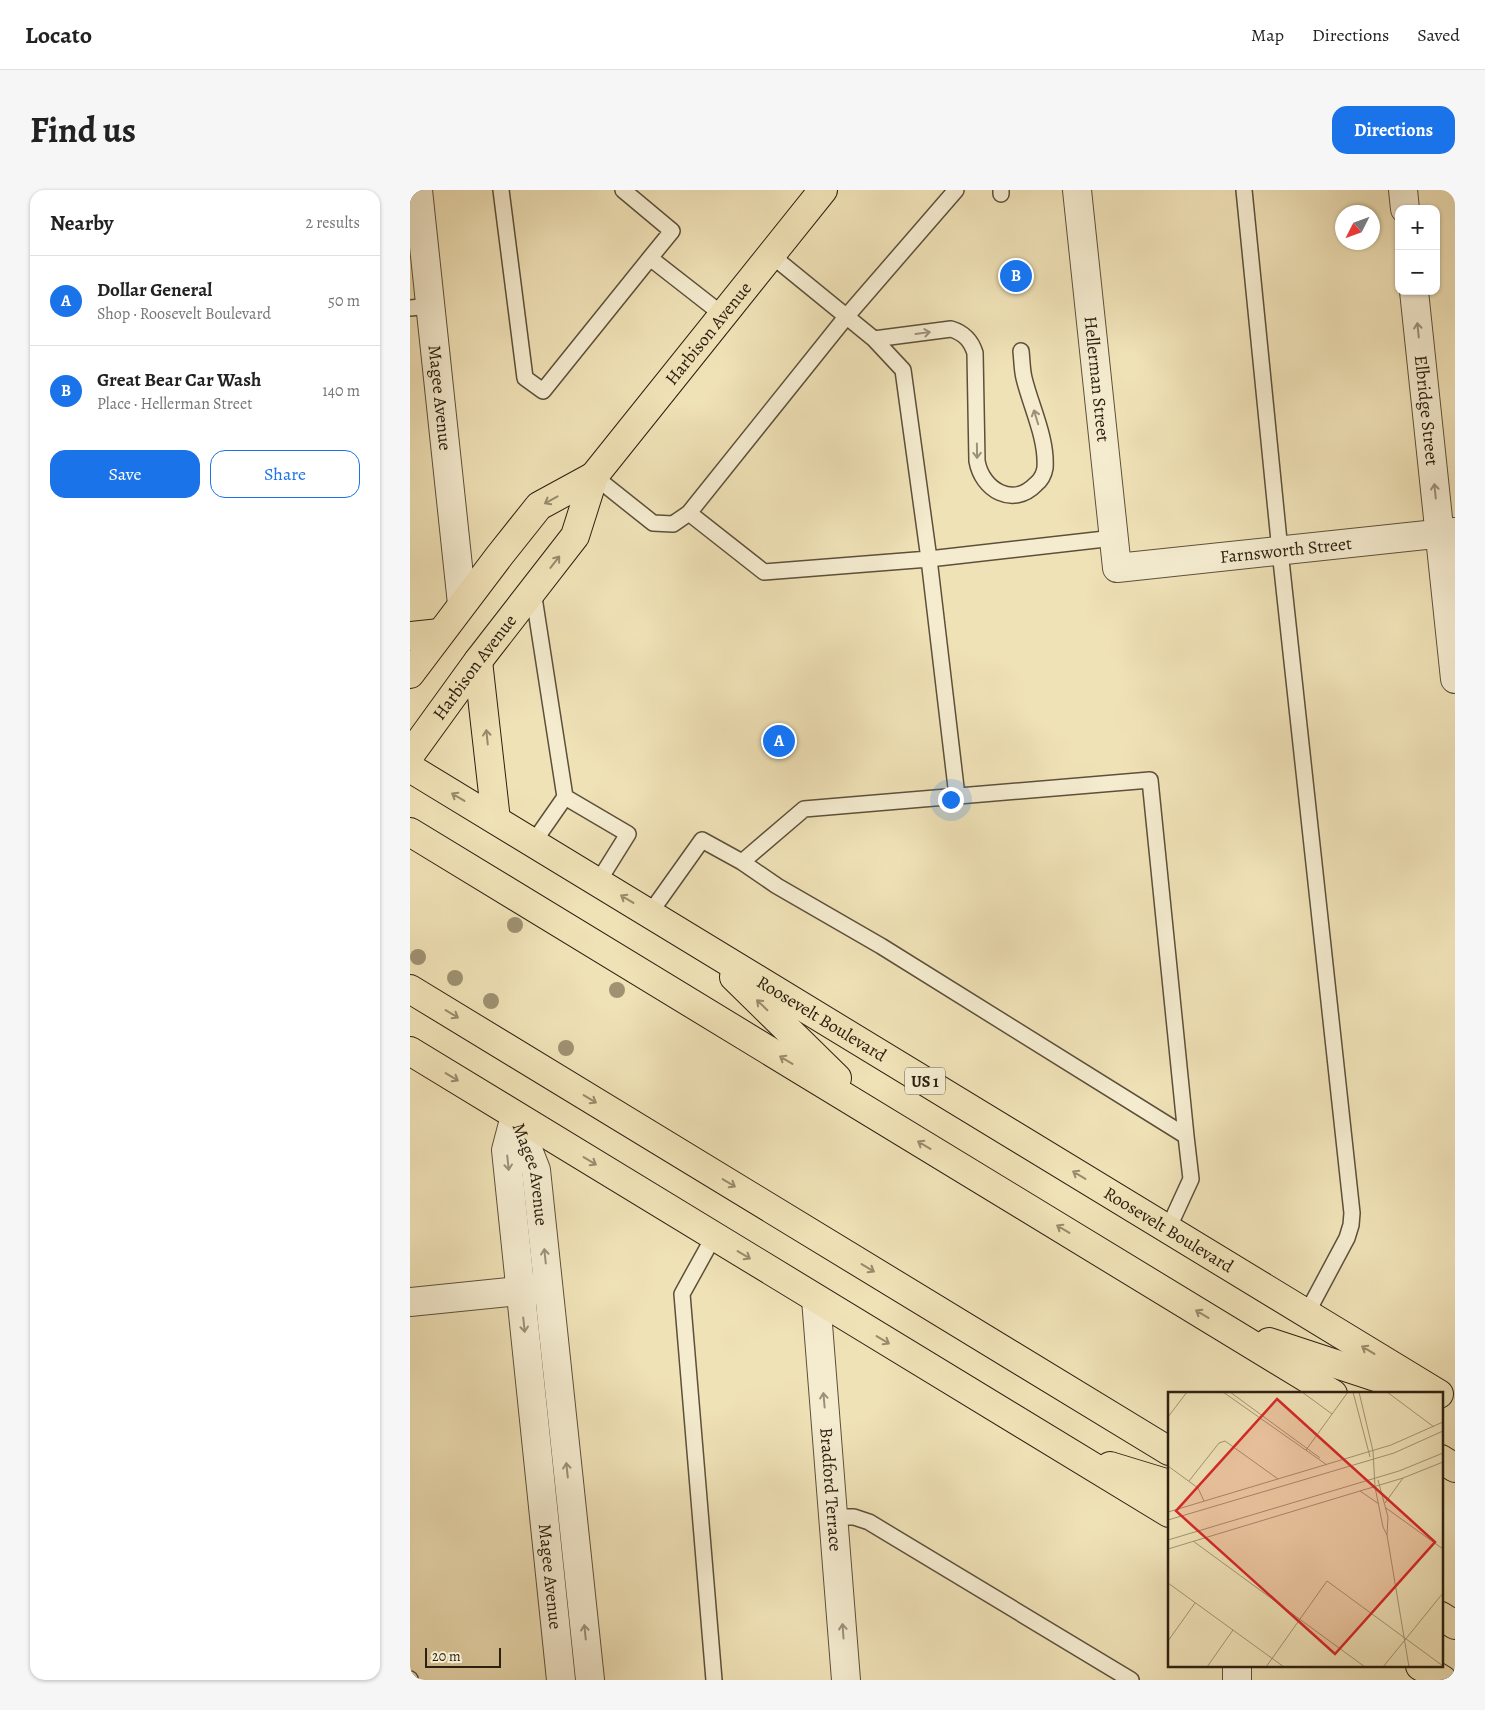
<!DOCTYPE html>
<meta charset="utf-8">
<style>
:root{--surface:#fff;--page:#f6f6f6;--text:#222;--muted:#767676;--line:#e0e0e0;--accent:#1a73e8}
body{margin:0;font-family:Alegreya,serif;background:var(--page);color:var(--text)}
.controls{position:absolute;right:15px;top:15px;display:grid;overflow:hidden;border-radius:10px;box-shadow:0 1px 4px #0004}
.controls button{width:45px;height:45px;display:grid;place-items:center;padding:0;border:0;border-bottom:1px solid var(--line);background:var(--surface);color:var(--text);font:25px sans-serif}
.compass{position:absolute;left:925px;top:15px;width:45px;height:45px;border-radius:50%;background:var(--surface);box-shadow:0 1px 4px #0004;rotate:228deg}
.scale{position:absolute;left:15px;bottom:12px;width:76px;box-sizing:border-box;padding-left:5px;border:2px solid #2c2010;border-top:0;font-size:14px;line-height:18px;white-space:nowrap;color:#2c2010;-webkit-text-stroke:4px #f5ecd0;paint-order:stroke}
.you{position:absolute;left:540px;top:609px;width:18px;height:18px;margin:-12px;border:4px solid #fff;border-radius:50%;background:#1a73e8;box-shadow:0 0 0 8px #1a73e833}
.badge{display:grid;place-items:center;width:32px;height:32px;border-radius:50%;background:var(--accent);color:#fff;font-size:16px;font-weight:700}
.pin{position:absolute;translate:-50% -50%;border:2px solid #fff;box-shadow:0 1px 5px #0006}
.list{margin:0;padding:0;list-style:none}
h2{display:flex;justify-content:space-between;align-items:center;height:65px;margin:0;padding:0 20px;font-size:21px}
h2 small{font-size:16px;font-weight:400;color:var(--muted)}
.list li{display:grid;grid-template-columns:32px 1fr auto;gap:15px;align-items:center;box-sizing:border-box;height:90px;padding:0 20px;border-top:1px solid var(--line)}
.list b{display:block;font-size:19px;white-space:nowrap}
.list p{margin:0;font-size:16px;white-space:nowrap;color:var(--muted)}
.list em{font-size:16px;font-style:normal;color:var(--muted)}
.actions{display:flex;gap:10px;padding:15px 20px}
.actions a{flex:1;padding:11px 0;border:1px solid var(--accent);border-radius:15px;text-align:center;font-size:18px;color:var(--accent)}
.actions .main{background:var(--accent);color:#fff}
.map{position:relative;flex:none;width:1045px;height:1490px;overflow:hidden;border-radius:15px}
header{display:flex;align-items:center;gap:30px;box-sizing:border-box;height:70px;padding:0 25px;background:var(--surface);border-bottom:1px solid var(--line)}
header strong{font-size:24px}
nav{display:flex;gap:28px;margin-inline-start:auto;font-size:18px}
.intro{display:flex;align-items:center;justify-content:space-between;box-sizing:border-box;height:120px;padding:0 30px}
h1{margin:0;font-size:35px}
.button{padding:12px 22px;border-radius:15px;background:var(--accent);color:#fff;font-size:18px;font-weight:700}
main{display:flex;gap:30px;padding:0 30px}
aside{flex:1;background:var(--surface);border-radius:15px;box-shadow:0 1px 4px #0004}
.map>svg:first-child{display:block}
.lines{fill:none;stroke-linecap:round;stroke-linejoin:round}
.lane-casing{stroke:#5d503a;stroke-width:18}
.street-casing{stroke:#5d503a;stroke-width:30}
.primary-casing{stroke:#2c2010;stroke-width:30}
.highway-casing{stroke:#2c2010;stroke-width:30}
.lane{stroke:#f5ecd0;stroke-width:15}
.street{stroke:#f5ecd0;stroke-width:28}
.primary{stroke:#f0e2b7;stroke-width:28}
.highway{stroke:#f0e2b7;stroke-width:28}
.tree{fill:#9f9272}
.oneway{stroke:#9b907a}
.oneway2{stroke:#988b6c}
.labels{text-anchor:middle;stroke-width:4;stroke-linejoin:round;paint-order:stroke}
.shield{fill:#f5ecd0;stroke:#685d4a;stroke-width:1}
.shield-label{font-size:16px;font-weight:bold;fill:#2c2010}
.street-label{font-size:18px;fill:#2c2010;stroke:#f5ecd0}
.inset-road{fill:none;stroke:#a29474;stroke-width:1}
.view{fill:#d62828;fill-opacity:0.15;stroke:#d62828;stroke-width:2.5}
.inset-edge{fill:none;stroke:#2c2010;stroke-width:2.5}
</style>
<header>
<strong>Locato</strong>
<nav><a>Map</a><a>Directions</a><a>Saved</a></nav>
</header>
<div class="intro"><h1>Find us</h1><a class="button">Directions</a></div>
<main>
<aside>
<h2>Nearby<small>2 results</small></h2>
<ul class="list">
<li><span class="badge">A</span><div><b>Dollar General</b><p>Shop · Roosevelt Boulevard</p></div><em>50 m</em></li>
<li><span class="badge">B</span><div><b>Great Bear Car Wash</b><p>Place · Hellerman Street</p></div><em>140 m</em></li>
</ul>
<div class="actions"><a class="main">Save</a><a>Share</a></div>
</aside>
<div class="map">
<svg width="1045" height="1490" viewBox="0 0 1045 1490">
<rect width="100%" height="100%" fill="#f0e2b7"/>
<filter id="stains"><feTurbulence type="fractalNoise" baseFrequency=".004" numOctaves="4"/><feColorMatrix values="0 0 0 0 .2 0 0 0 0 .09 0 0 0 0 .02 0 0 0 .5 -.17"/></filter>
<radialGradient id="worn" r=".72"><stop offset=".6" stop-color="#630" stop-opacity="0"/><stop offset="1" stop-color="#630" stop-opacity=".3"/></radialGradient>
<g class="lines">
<defs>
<path id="lane" d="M91 0 115 188 133 201 240 68 313 125
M213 0 262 41 240 68
M591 0V4
M834 0 870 361 942 1023 941 1035 937 1048 897 1123
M361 65 464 149 493 180 519 369 354 382 279 323 436 127 546 0
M0 118 20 116
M464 149 541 139C554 143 561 150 565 163L567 271C572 300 603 318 626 294 631 290 634 284 635 278 637 248 621 217 614 188 612 180 612 170 611 161
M184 286 243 333 263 334 279 323
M123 401 155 607 123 653
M547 606 519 369 704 348
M155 607 218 644 188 692
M240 723 292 650 332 672
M758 1039 781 989 776 946 740 590 394 619 332 672 367 696 471 756 776 946
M424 1327H444L459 1332 721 1490
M0 1489V1490
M304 1490 272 1104 304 1046"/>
<g id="street">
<path id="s1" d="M8 0 52 414"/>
<path id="s2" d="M667 0 707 378 1045 342"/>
<path d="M993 0 995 19"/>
<path id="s3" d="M1004 101 1045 489"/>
<path id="s4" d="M105 926 126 980 180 1490"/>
<path id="s5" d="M105 926 96 960 151 1490"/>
<path id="s6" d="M406 1109 436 1490"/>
<path d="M0 1112 129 1099"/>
<path d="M827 1490V1476"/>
</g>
<g id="primary">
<path d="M0 484 90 365 129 316 184 286"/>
<path id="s7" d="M0 565 68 471 165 346 184 286 413 0"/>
</g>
<g id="highway">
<path d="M0 446 30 443"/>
<path d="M68 471 86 630"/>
<path id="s8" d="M0 578 1029 1204"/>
<path d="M0 642 923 1204"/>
<path d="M324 787 427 888"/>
<path d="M0 799 759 1261"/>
<path d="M0 861 759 1323"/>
<path d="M859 1152 999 1198"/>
<path d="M1031 1269 1045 1278"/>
<path d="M700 1276 759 1294"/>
<path d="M1031 1426 1045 1435"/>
<path d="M1010 1476 1033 1490"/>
</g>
</defs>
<use href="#lane" class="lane-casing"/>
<use href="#street" class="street-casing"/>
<use href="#primary" class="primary-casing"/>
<use href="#highway" class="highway-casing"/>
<use href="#lane" class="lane"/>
<use href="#street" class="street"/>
<use href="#primary" class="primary"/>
<use href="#highway" class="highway"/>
</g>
<g class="tree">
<circle cx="105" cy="735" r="8"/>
<circle cx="8" cy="767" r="8"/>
<circle cx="45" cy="788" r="8"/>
<circle cx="207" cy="800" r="8"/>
<circle cx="81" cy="811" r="8"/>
<circle cx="156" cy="858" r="8"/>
</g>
<defs><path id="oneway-shaft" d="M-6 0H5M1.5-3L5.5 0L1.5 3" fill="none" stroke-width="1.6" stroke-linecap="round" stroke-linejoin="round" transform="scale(1.25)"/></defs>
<g class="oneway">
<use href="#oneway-shaft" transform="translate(1008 140) rotate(-96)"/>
<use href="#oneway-shaft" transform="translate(513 143) rotate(-8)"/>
<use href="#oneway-shaft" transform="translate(626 227) rotate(-107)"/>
<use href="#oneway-shaft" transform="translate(567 261) rotate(89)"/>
<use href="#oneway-shaft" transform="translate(1025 301) rotate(-96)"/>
<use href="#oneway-shaft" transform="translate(98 973) rotate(84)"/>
<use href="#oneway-shaft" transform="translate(135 1066) rotate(-96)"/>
<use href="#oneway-shaft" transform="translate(114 1135) rotate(84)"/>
<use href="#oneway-shaft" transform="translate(414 1210) rotate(-95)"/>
<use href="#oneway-shaft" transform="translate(157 1280) rotate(-96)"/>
<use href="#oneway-shaft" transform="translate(433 1441) rotate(-94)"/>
<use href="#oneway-shaft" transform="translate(175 1442) rotate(-96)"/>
</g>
<g class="oneway2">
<use href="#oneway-shaft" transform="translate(141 310) rotate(151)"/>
<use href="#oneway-shaft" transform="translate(145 372) rotate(-52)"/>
<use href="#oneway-shaft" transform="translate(77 547) rotate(-96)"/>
<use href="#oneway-shaft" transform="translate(48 607) rotate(-149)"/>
<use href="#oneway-shaft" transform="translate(217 709) rotate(-149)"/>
<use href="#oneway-shaft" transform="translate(352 815) rotate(-136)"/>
<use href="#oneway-shaft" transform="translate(42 824) rotate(31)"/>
<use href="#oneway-shaft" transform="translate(376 870) rotate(-149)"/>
<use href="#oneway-shaft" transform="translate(42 887) rotate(31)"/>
<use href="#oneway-shaft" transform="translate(180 909) rotate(31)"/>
<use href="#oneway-shaft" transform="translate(514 955) rotate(-149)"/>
<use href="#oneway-shaft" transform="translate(180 971) rotate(31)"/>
<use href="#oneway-shaft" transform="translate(669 985) rotate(-149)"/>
<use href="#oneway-shaft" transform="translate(319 993) rotate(31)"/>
<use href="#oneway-shaft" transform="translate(653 1039) rotate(-149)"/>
<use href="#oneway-shaft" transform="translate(334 1065) rotate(31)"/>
<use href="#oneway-shaft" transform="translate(458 1078) rotate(31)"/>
<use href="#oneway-shaft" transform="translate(792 1124) rotate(-149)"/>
<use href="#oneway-shaft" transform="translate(473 1150) rotate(31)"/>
<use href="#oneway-shaft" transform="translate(958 1160) rotate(-149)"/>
</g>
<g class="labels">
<rect class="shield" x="495" y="877.5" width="40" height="27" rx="4"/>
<g class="shield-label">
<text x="515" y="897">US 1</text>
</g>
<g class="street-label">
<text dy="6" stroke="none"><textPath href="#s7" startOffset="520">Harbison Avenue</textPath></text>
<text dy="6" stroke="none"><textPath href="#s2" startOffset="190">Hellerman Street</textPath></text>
<text dy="6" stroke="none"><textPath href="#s1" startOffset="209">Magee Avenue</textPath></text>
<text dy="6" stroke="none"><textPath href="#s3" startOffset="120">Elbridge Street</textPath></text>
<text dy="6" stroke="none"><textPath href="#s2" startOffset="550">Farnsworth Street</textPath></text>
<text dy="6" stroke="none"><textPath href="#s7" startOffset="109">Harbison Avenue</textPath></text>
<text dy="6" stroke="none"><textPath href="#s8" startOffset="482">Roosevelt Boulevard</textPath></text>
<text dy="6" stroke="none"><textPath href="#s4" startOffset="61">Magee Avenue</textPath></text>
<text dy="6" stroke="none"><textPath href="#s8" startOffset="888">Roosevelt Boulevard</textPath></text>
<text dy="6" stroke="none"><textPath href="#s6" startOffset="191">Bradford Terrace</textPath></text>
<text dy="6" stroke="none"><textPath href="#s5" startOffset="464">Magee Avenue</textPath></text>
</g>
</g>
<g transform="translate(758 1202)">
<rect width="275" height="275" fill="#f0e2b7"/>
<path class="inset-road" d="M55 0 159 73M62 0 152 66M134 0 164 22M185 0 202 65M191 0 205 59 207 95 215 135 219 143 241 275M219 0 266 35M0 25 19 0M138 58 180 0M0 74 30 96 36 109M210 88 220 125 219 143M21 89 51 51 57 49 110 87M192 99 211 112M217 111 235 86M218 116 275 157M0 120 223 53 275 30M0 128 226 61 275 39M0 148 231 79 275 61M25 149 197 275M0 157 235 86 275 70M0 191 116 275M0 249 27 211M39 275 65 238M98 275 159 189 275 274M215 275 275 201"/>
<path class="view" d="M109 7 267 150 167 262 8 119Z"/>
<rect width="275" height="275" class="inset-edge"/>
</g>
<rect width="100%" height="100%" filter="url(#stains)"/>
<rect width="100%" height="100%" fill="url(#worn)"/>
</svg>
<div class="controls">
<button>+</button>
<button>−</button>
</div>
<svg class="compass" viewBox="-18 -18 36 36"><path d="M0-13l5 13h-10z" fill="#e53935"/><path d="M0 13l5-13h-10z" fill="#767676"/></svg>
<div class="scale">20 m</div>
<div class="you"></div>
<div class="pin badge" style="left:369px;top:551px">A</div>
<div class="pin badge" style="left:606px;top:86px">B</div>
</div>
</main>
